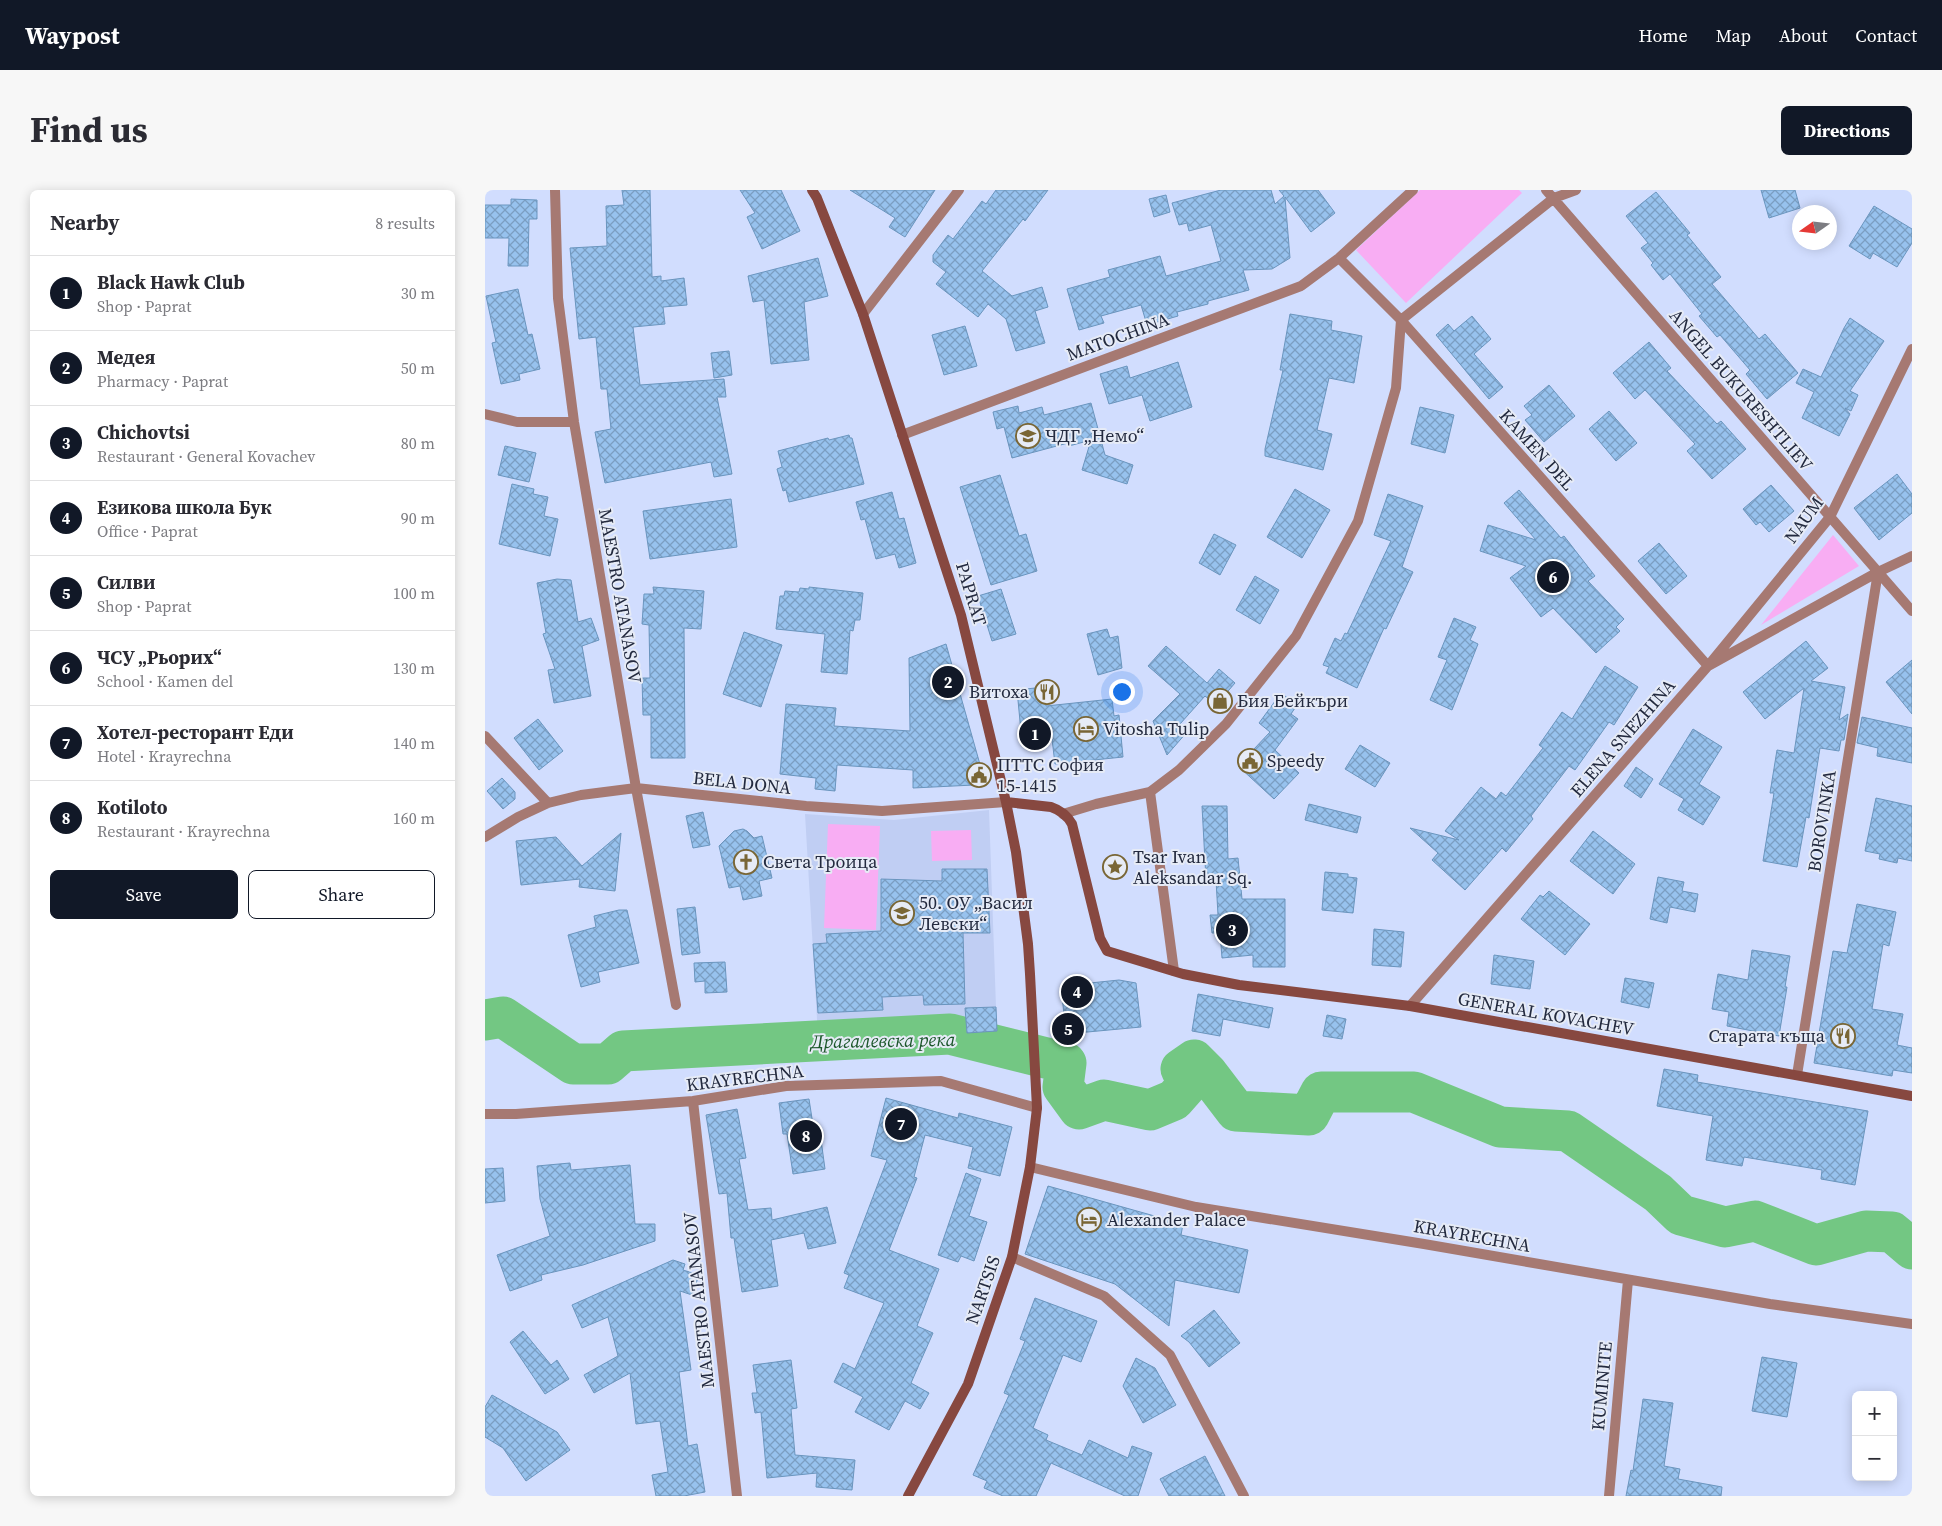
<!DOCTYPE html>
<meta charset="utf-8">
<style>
:root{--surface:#fff;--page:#f7f7f7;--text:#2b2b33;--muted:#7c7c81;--line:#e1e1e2;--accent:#111827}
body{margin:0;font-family:"Source Serif 4",serif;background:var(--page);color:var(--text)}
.controls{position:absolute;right:15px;bottom:15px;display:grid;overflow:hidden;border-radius:8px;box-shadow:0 2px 12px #0003}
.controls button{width:45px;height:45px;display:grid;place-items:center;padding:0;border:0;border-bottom:1px solid var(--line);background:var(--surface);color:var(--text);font:25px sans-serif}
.compass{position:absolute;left:1307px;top:15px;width:45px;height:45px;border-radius:50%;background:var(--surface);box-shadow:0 2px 12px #0003;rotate:256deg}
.you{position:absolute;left:636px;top:501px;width:18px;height:18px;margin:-12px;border:4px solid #fff;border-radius:50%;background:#1a73e8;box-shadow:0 0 0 8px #1a73e833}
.badge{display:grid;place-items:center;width:32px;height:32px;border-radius:50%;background:var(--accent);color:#fff;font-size:16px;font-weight:700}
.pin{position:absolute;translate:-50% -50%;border:2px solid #fff;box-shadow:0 1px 5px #0006}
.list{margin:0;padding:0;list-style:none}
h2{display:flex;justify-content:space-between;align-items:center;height:65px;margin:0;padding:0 20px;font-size:21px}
h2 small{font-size:16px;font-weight:400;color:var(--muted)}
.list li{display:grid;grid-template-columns:32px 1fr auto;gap:15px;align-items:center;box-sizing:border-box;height:75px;padding:0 20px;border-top:1px solid var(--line)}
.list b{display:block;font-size:19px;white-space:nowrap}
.list p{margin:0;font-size:16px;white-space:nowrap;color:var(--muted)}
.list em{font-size:16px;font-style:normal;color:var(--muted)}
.actions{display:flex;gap:10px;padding:15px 20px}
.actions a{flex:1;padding:11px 0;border:1px solid var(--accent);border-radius:8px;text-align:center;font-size:18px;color:var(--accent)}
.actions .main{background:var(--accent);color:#fff}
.map{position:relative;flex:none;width:1427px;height:1306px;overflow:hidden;border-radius:8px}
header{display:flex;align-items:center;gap:30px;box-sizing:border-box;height:70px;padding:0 25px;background:var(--accent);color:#fff}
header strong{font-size:24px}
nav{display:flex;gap:28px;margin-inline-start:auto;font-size:18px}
.intro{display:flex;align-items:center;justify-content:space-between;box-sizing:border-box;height:120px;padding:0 30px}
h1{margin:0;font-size:35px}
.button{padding:12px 22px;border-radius:8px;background:var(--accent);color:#fff;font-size:18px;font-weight:700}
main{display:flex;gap:30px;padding:0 30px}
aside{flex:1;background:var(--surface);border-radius:8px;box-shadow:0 2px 12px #0003}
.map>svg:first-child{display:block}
.built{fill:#c0cef3}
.green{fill:#f8adf3}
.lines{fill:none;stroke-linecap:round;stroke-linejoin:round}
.river{stroke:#73c783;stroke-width:41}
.building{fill:url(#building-cross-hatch);stroke:#6a95be}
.street{stroke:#a67972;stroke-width:10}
.secondary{stroke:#874840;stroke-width:10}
.labels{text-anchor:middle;stroke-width:4;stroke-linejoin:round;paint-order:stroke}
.street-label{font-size:18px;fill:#232a3f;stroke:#e6ebf6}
.poi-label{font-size:18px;fill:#232a3f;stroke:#e6ebf6;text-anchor:start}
.water-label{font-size:19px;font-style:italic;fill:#1c572b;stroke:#e6ebf6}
</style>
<header>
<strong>Waypost</strong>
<nav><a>Home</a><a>Map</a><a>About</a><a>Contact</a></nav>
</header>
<div class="intro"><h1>Find us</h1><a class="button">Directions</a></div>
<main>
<aside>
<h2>Nearby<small>8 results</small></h2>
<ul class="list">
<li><span class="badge">1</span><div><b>Black Hawk Club</b><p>Shop · Paprat</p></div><em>30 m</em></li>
<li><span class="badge">2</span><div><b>Медея</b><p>Pharmacy · Paprat</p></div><em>50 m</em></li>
<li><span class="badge">3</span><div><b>Chichovtsi</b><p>Restaurant · General Kovachev</p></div><em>80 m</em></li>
<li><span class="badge">4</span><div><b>Езикова школа Бук</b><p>Office · Paprat</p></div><em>90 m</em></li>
<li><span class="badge">5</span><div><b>Силви</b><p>Shop · Paprat</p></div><em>100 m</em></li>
<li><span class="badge">6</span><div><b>ЧСУ „Рьорих“</b><p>School · Kamen del</p></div><em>130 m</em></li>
<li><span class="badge">7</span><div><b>Хотел-ресторант Еди</b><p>Hotel · Krayrechna</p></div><em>140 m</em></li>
<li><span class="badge">8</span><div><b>Kotiloto</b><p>Restaurant · Krayrechna</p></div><em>160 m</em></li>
</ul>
<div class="actions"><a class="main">Save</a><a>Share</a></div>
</aside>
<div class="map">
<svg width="1427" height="1306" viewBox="0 0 1427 1306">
<defs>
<pattern id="building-cross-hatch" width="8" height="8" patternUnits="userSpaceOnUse" patternTransform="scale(1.25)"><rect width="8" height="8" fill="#97c2ee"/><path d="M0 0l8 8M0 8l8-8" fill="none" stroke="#7b9ec2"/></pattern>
</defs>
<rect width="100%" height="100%" fill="#d1ddfe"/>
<path class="built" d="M504 620 511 817 480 819 482 843 333 846 320 624 409 630Z"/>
<path class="green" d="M935 0H1034L1037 3 921 113 871 60Z
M1348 345 1374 376 1276 435Z
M343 634 395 636 391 740 339 738Z
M486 640 487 670 447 671 446 641Z"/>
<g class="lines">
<path class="river" d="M0 830 18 827 88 874H123L138 861 465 844 581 873 578 897 594 919 619 910 665 920 689 910 704 893 696 879 709 870 722 883 751 921 824 925 836 902H929L1015 937 1083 941 1173 1003 1196 1025 1240 1037 1270 1031 1331 1055 1381 1041 1407 1042 1427 1059"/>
</g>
<path class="building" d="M137 0H165L167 87 176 86V91L199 88 202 115 178 117 180 134 148 137 155 195 239 189 241 207H232L247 284 229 287 226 272 120 293 110 242 126 239 122 199H116L111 147 94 149 85 58 122 56 121 16 139 15Z
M255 0H296L315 41 277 59 262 27 270 23Z
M365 0H450L420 47 404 37 410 28Z
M511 0H563L540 31 538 29 497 81 527 106 557 97 563 117 550 121 560 153 531 161 521 129 503 114 493 127 451 94 461 82 448 72V65L463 45 468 49 497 11 501 14Z
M736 0H786L790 14 799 6 794 0H833L850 23 826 42 800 7 805 68 787 79 758 80 764 100 723 111V114L692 122 693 126 662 135 656 115 616 126 619 133 594 140 582 99 625 87 623 80 675 66 681 86 736 71 726 35 704 41 702 33 694 35 687 13Z
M1276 0H1310L1315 18 1284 28Z
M1171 2 1205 43 1202 45 1236 87 1227 94 1274 149 1280 144 1313 183 1282 209 1261 184 1265 180 1235 145 1232 147 1214 126 1217 124 1185 84 1178 90 1166 75 1168 73 1156 58 1163 53 1141 26Z
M681 5 685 22 669 27 664 9Z
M26 9 52 10V29H44L43 76H23L24 48H0V15H26Z
M1389 16 1427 39V53L1412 77 1388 63 1385 69 1364 56Z
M333 68 343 106 319 112 324 170 286 174 279 110 268 112 263 86Z
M33 99 43 145 47 144 55 179 34 184 35 190 16 194 7 153 11 152 1 106Z
M805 124 847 131 846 140 877 146 869 193 844 188 832 240 847 244 838 280 780 266V259L798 180H795Z
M987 126 1006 149 989 164 1018 197 1004 209 951 145 963 134 969 141Z
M1365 128 1399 151 1365 201 1373 205 1366 221 1360 218 1365 224 1354 246 1317 228 1329 202 1311 193 1318 179 1336 187 1359 138Z
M480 136 492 176 459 185 447 145Z
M1164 152 1186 178 1182 181 1232 234 1236 231 1261 259 1227 289 1202 261 1210 254 1160 200 1150 209 1128 183Z
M244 161 247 185 229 188 226 163Z
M693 172 707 217 665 231 657 205 624 214 615 184 642 176 645 188Z
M1064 195 1090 226 1059 252 1040 230 1047 225 1039 216Z
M606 213 620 265 648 275 642 294 597 280 606 250 584 256 583 253 527 268 519 237 512 239 508 222 533 216 534 223 557 217 559 225Z
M935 217 969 225 960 263 926 254Z
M1124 221 1152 253 1131 271 1104 239Z
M364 245 365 248H367L379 294 304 312 301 300 298 301 292 279 297 277 293 261 343 248 344 250Z
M20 256 51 263 44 292 13 285Z
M1412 284 1427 304V323L1394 350 1369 318Z
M515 285 534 346 541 344 552 381 506 395 475 297Z
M27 294 49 299 48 304 63 307 59 326 73 329 65 366 14 354Z
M1286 295 1309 321 1284 342 1275 332 1271 335 1258 319Z
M810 299 845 320 817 368 782 347Z
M1034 300 1076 348 1079 346 1110 386 1103 391 1139 429 1131 437 1135 441 1111 463 1068 418 1056 427 1025 388 1041 376 995 361 1003 335 1051 350 1019 313Z
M407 302 414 329 419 328 431 373 414 378 410 364 391 369 380 329 376 330 371 312Z
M903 304 938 316 917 377 928 382 901 439 899 438 872 498 841 483 844 477 838 475 850 448 856 451 860 443 862 444 906 351 889 345Z
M246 309 252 357 165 369 158 321Z
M729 344 751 355 735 385 714 373Z
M1174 353 1202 386 1181 404 1153 371Z
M770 386 794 400 775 434 751 420Z
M72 389 86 390 93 432 106 428 114 450 97 456 106 506 69 513 63 480 70 479 58 444 61 443 52 393Z
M168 397 219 401 216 439 199 438 200 568H166V525H158L157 488H165L164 435 157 434 159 404H169Z
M324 397 378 403 375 430H370L368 441 365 440 362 484 336 482 340 444 291 439 295 406H299L300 401 314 402 315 398 324 399Z
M516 399 531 444 507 451 493 406Z
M969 428 991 437 985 450 993 454 967 520 945 510 962 470 953 467Z
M622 439 625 448 633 446 637 478 613 485 602 444Z
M259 442 297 455 276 517 238 504Z
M1321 451 1343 478 1326 491 1360 497 1354 530 1363 524 1359 550H1356L1354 561 1335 558 1324 628 1321 627 1312 677 1278 671 1289 603H1285L1292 560 1309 563 1319 498 1280 529 1258 502Z
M461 454 496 578 489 595 428 598V580L352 575 350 601 330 599 331 588 295 584 301 514 351 518 349 536 425 541 424 468Z
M681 456 722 493 734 479 750 493 731 515 720 506 695 534 702 542 682 565 668 531 695 504 663 476Z
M1427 470V524L1401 492Z
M1120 476 1153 497 1129 535 1124 532 1090 580 1084 576 1046 626 1048 629 1021 662 1017 658 980 700 947 670 953 663 925 638 974 650 960 641 996 597 1011 609 1016 602 1021 606 1058 558 1054 555 1077 522 1087 529Z
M559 497 561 516 627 509 629 526 634 525 638 567 570 574 567 549 537 552 532 500Z
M796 503 812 515 806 524 813 529 790 560 814 583 789 609 753 576 785 542 774 533Z
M1377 527 1427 538V573L1392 566 1393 558 1372 553Z
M53 529 78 561 54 580 29 548Z
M1208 539 1237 557 1214 594 1235 607 1218 635 1193 620 1199 609 1174 594Z
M875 555 905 573 890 597 860 579Z
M1151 577 1168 589 1156 608 1139 596Z
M17 588 30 602V609L18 619 2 601Z
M1391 608 1427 616V671L1413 668 1412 673 1394 669 1395 664 1380 661Z
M824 614 876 627 872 643 820 630Z
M717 616H742L743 669 753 668 757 709H800V777H768V765L737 768 735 743H727L725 725H733L731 690H721Z
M218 622 225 655 208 658 201 626Z
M258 639 262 641 269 648 277 646 287 688 274 691 277 706 258 710 255 696 244 698 234 656 249 641Z
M1108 641 1150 674 1128 704 1085 671Z
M136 643 130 701 94 697 95 689 36 695 31 651 71 647 97 676Z
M457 679H502L505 743H478L480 814 439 815 438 805 397 807 398 820 333 823 328 754 342 753 341 744 396 741V689L457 691Z
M840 682 863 684V687L872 688 868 723 837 720Z
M1173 687 1199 692 1197 701 1213 704 1210 722 1185 717 1182 733 1165 729Z
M1064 701 1105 734 1080 765 1036 729 1055 705 1058 707Z
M1372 714 1411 722 1404 756 1398 754 1387 819 1418 824 1412 855 1427 858V883L1408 880 1407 886 1329 873 1348 761 1362 763Z
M210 717 215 763 197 765 192 719Z
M134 720H142L154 773 113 782 115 792 96 797 83 745 111 737 109 726Z
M889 739 919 742 916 777 887 775Z
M1267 760 1305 766 1300 797H1302L1294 846 1242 836 1244 822 1227 819 1233 784 1263 790Z
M1009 765 1049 771 1045 799 1006 794Z
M240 772 242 802 220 803V791L210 792 209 773Z
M1140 788 1169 793 1164 818 1136 812Z
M634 790 651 793 656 837 581 844 576 796Z
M713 804 788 818 784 838 738 829 735 846 707 841Z
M511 817 512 841 482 843 480 818Z
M842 825 861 829 857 849 838 846Z
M1179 879 1213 885 1212 892 1383 921 1370 995 1336 989 1337 980 1259 967 1257 976 1221 970 1228 926 1172 916Z
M401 908 473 928 474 923 527 937 515 986 483 978 488 957 440 945 429 987 432 988 404 1060 454 1079 432 1136 448 1143 426 1193 444 1203 435 1219 420 1211 404 1240 370 1222 378 1207 349 1192 358 1173 370 1179 399 1113 359 1098 364 1085 359 1083 402 970 386 966Z
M324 909 328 935H334L340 979 308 984 302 944H298L294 913Z
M252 919 261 968 254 969 263 1020 286 1018 287 1030 342 1017 351 1053 323 1059 319 1043 286 1050 293 1096 257 1102 249 1048H246L242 1003 234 1004 221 925Z
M85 973 86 980 145 975 150 1034H170V1051L98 1075 56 1085 57 1090 25 1101 12 1065 65 1046 55 1009 52 976Z
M18 978 20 1011 0 1013V979Z
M481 983 496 989 484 1026 502 1032 489 1071 476 1066 473 1072 453 1065Z
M563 996 698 1034 696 1045 763 1060 754 1103 690 1090 684 1136 630 1094 540 1064Z
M188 1070 200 1074 198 1080 214 1085 207 1105 195 1101 206 1180 194 1182 203 1256 212 1254 220 1302 199 1306H171L167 1285 183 1282 175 1231 151 1234 145 1183 109 1203 99 1185 133 1166 123 1127 97 1138 87 1115Z
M550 1108 612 1131 596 1172 578 1165 548 1238 563 1245 561 1250 597 1265 604 1250 643 1268 647 1256 667 1263 653 1306H640L566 1273 551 1306H518L499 1298 502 1291 488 1285 524 1205 519 1203 540 1151 535 1149Z
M729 1120 755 1153 724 1177 704 1152 696 1146Z
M38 1141 66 1175 72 1170 84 1189 60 1204 25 1152Z
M1277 1167 1312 1173 1302 1227 1267 1221Z
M651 1168 670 1178 691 1215 658 1233 638 1196Z
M306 1170 312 1218 306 1219 310 1265 370 1270 367 1300 331 1297 332 1283 282 1288 276 1222 270 1223 267 1203H272L268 1175Z
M7 1205 72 1242 85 1260 41 1291 18 1258 0 1247V1217Z
M1158 1209 1188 1213 1179 1276 1195 1279 1193 1289 1237 1297 1236 1306H1141L1146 1280 1148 1281Z
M720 1266 740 1306H684L675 1289Z"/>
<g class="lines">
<path class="street" d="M70 0 73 108 89 232 151 598 191 815
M1061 0 1427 421
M854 68 916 130 1223 476 1345 327 1427 159
M378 124 474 0
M0 224 32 232H89
M417 245 816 96 854 68 928 0
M0 546 63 613
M665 602 689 781
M578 624 611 614 665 602 694 580 741 534 811 446 873 331 911 198 916 130 1069 8 1091 0
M0 647 33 627 63 613 96 605 151 598 321 616 397 621 521 612
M925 816 1223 476 1393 382 1427 366
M1312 885 1393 382
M208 911 252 1306
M0 924H31L208 911 301 896 456 891 552 918
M545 977 711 1017 939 1054 1285 1114 1427 1134
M527 1067 619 1106 685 1165 759 1306
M1124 1306 1143 1090"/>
<path class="secondary" d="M327 0 332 8 378 124 476 425 521 612 531 662 543 754 545 784 552 918 545 977 527 1067 483 1194 423 1306
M521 612 566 617C575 620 582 625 587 634L615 748 622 761 698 784 754 795 925 816 1427 906"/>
</g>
<defs>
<symbol id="school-ring" viewBox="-11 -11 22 22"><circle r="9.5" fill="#e6ebf6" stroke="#796635" stroke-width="1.5"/><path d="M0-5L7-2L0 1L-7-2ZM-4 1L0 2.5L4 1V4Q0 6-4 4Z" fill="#796635"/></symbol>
<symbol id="restaurant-ring" viewBox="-11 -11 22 22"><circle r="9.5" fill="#e6ebf6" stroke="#796635" stroke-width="1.5"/><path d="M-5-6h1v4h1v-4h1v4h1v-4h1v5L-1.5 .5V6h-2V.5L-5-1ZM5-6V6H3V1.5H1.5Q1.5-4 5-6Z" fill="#796635"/></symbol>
<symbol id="shop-ring" viewBox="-11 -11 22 22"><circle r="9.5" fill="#e6ebf6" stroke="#796635" stroke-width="1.5"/><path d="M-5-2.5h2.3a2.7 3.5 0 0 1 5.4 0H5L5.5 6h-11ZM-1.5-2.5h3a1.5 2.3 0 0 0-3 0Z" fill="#796635"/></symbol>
<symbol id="hotel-ring" viewBox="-11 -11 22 22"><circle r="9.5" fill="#e6ebf6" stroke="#796635" stroke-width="1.5"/><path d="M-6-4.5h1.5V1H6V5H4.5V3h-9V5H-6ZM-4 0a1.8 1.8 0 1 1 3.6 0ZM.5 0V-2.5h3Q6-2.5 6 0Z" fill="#796635"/></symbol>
<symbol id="civic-ring" viewBox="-11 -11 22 22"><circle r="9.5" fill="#e6ebf6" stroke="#796635" stroke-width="1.5"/><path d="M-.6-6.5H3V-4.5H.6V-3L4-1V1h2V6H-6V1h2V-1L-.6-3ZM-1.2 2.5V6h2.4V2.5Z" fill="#796635"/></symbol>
<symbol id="church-ring" viewBox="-11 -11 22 22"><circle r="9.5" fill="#e6ebf6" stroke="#796635" stroke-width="1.5"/><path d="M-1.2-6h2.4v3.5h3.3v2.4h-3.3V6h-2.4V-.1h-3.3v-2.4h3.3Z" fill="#796635"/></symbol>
<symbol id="sight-ring" viewBox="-11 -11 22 22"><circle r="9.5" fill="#e6ebf6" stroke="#796635" stroke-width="1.5"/><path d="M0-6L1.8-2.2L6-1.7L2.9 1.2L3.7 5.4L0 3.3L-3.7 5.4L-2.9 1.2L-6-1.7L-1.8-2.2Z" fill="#796635"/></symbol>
</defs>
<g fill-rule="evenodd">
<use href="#school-ring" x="529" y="232" width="28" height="28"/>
<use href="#restaurant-ring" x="548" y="488" width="28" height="28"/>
<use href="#shop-ring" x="721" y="497" width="28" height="28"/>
<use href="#hotel-ring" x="587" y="525" width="28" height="28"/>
<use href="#civic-ring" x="751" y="557" width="28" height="28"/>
<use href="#civic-ring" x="480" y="571" width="28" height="28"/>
<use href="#church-ring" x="247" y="658" width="28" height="28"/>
<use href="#sight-ring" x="616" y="663" width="28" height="28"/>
<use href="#school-ring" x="403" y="709" width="28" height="28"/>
<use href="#restaurant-ring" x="1344" y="832" width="28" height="28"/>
<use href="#hotel-ring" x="590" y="1016" width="28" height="28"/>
</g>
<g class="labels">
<g class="street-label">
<text transform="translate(633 147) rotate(-20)" y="6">MATOCHINA</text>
<text transform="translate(1256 200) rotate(49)" y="6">ANGEL BUKURESHTLIEV</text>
<text transform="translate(1052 260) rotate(48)" y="6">KAMEN DEL</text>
<text transform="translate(1319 330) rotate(-54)" y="6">NAUM</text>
<text transform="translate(486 404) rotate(73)" y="6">PAPRAT</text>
<text transform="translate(135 406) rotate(80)" y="6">MAESTRO ATANASOV</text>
<text transform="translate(1138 548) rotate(-49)" y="6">ELENA SNEZHINA</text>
<text transform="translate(257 593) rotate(6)" y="6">BELA DONA</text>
<text transform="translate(1337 631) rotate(-81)" y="6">BOROVINKA</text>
<text transform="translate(1061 824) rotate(10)" y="6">GENERAL KOVACHEV</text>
<text transform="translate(260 888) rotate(-7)" y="6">KRAYRECHNA</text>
<text transform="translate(987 1046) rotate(10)" y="6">KRAYRECHNA</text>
<text transform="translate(498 1100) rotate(-71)" y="6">NARTSIS</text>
<text transform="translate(214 1110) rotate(-96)" y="6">MAESTRO ATANASOV</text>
<text transform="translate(1117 1196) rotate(-85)" y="6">KUMINITE</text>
</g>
<g class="poi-label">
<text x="560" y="252">ЧДГ „Немо“</text>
<text x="544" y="508" text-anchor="end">Витоха</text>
<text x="752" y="517">Бия Бейкъри</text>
<text x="618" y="545">Vitosha Tulip</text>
<text x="782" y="577">Speedy</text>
<text x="512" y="581">ПТТС София<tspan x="512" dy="21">15-1415</tspan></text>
<text x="648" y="673">Tsar Ivan<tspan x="648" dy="21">Aleksandar Sq.</tspan></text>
<text x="278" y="678">Света Троица</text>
<text x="434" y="719">50. ОУ „Васил<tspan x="434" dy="21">Левски“</tspan></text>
<text x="1340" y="852" text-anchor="end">Старата къща</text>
<text x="622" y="1036">Alexander Palace</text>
</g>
<g class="water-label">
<text transform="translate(398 850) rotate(-1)" y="7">Драгалевска река</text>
</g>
</g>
</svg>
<div class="controls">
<button>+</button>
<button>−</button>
</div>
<svg class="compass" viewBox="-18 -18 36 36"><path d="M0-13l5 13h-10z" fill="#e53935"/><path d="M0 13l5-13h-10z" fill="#7c7c81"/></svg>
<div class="you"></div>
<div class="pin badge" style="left:550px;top:544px">1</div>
<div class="pin badge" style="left:463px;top:492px">2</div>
<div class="pin badge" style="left:747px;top:740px">3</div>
<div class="pin badge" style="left:592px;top:802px">4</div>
<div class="pin badge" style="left:583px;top:839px">5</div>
<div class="pin badge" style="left:1068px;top:387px">6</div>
<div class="pin badge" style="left:416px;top:934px">7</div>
<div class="pin badge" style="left:321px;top:946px">8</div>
</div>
</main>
